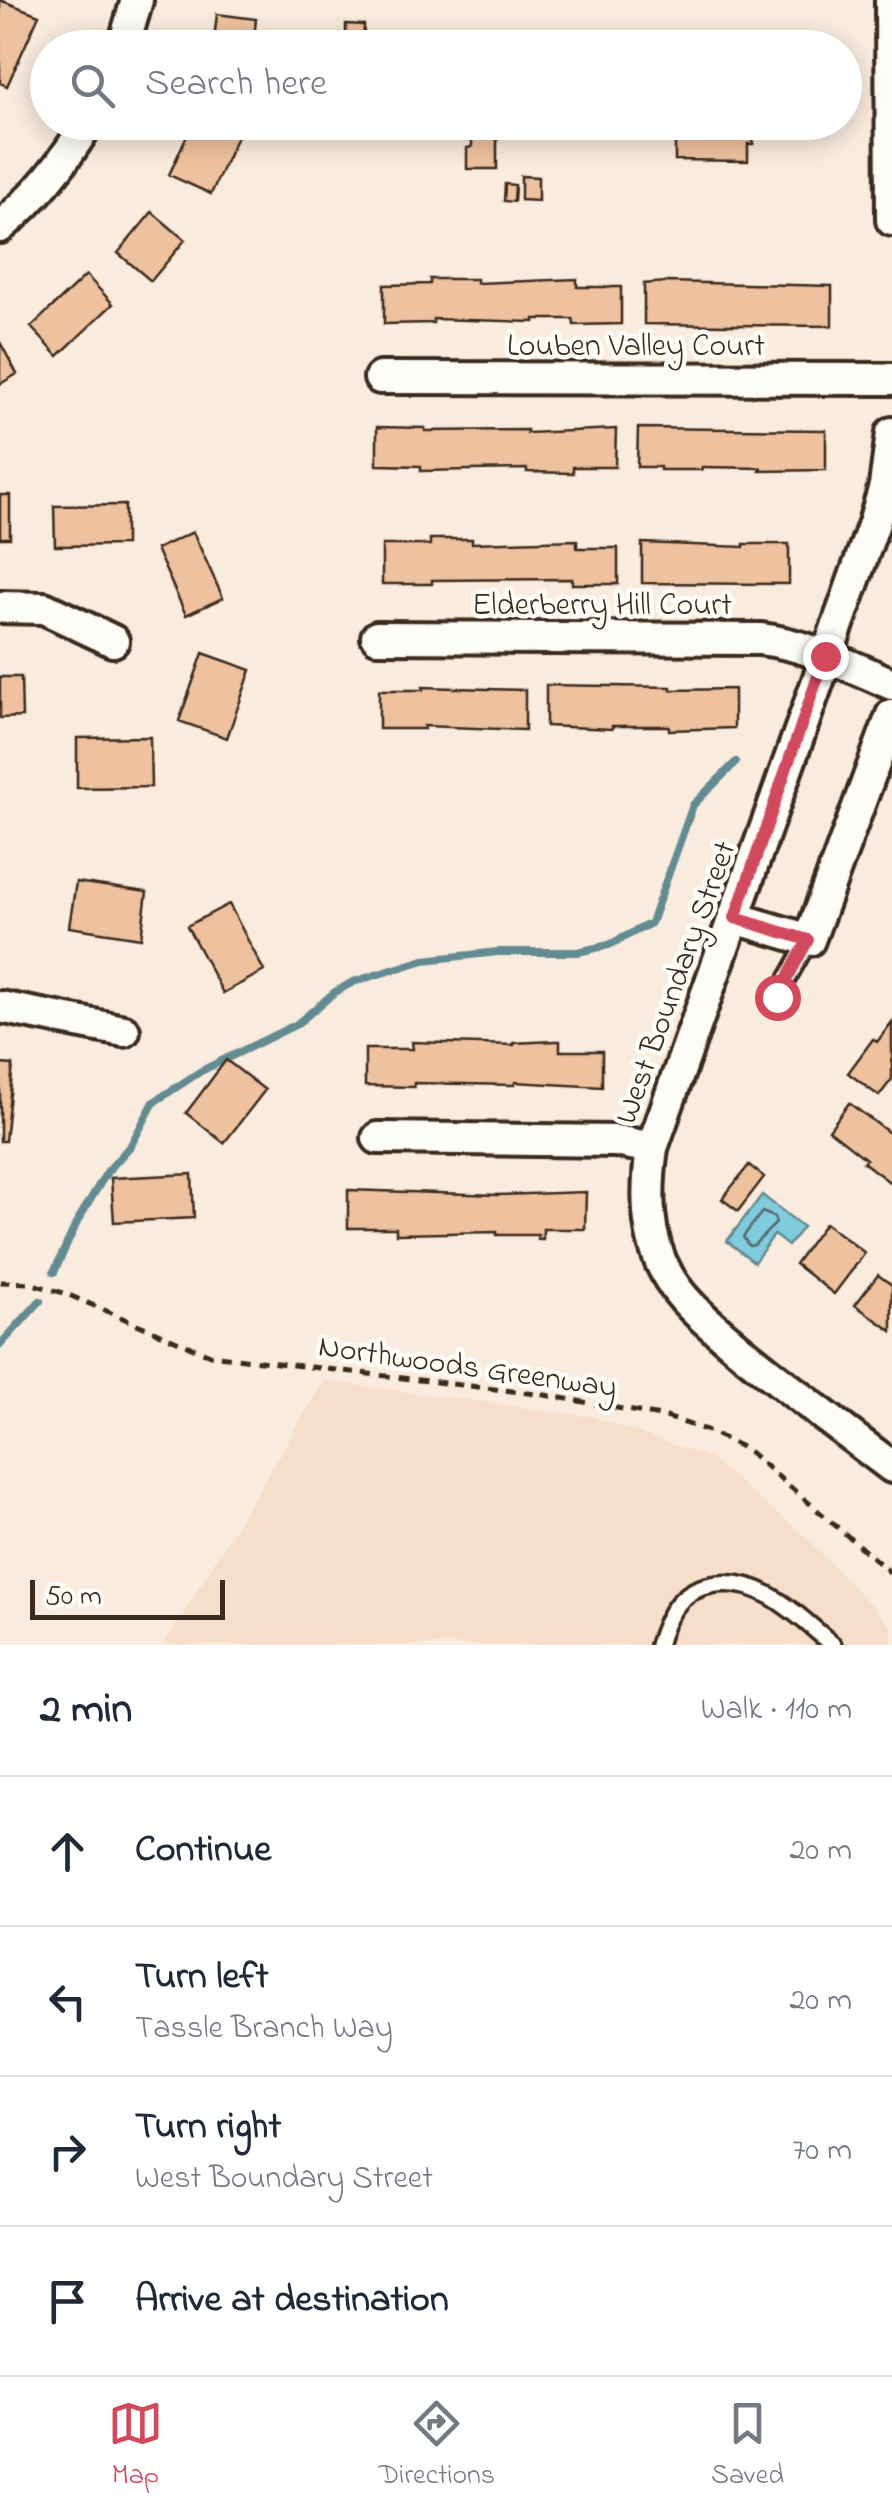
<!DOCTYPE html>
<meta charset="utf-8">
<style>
:root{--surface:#fff;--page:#f2f2f3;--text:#1f2937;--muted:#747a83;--line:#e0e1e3;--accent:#d1495b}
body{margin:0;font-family:"Indie Flower",sans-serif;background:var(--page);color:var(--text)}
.scale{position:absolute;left:30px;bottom:25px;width:195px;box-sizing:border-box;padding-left:10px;border:5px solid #3b2a1e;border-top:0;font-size:28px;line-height:35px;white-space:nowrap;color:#3b2a1e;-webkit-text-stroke:8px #fdfcf7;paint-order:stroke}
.stop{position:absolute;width:30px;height:30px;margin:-22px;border:8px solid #d1495b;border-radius:50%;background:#fff}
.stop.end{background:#d1495b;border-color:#fff;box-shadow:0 2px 10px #0008}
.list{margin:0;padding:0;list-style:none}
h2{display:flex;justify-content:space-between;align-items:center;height:130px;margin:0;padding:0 40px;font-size:42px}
h2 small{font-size:32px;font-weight:400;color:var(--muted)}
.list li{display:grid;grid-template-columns:65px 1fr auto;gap:30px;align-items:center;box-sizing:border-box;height:150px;padding:0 40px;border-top:2px solid var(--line)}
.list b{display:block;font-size:38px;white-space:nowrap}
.list p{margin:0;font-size:32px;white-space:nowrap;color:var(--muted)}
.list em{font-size:32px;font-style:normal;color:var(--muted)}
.icon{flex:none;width:55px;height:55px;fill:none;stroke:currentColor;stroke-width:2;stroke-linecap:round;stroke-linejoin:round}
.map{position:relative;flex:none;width:892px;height:1645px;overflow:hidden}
.search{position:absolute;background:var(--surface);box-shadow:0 5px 25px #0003;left:30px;right:30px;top:30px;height:110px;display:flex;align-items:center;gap:25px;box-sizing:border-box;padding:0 35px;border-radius:55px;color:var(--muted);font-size:38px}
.sheet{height:730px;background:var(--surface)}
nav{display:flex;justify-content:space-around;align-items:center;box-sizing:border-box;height:140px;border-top:2px solid var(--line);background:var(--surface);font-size:28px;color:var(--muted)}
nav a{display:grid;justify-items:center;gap:5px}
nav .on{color:var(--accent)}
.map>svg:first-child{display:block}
.built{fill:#f6dfca}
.water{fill:#80ccdf;stroke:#648b92;stroke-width:2.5}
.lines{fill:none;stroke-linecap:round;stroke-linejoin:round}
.shore{stroke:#576b6b;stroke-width:2.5}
.stream{stroke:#648b92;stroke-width:8}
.building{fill:#efc29f;stroke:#3b2a1e;stroke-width:2.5}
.lane-casing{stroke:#3b2a1e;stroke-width:22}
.street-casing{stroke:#3b2a1e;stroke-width:38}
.path{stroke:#3b2a1e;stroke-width:5;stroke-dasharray:10 8;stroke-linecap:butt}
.lane{stroke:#fdfcf7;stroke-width:15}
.street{stroke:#fdfcf7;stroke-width:30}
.route{stroke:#d1495b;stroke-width:12}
.labels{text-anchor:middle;stroke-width:9;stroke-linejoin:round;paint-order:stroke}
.street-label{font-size:32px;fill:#3b2a1e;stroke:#fdfcf7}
</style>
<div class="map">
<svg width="892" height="1645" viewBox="0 0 892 1645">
<rect width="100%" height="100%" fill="#f9ebdd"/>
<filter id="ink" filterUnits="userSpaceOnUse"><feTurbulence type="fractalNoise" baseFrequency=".01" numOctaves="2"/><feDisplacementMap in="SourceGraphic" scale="20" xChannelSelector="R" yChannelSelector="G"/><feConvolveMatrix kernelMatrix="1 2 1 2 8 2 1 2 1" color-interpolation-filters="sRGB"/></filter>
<g filter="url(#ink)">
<path class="built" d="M324 1381 593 1417 708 1457 806 1537 892 1627V1645H164Z"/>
<path class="water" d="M762 1195 803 1227 788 1246 774 1235 754 1262 727 1241Z"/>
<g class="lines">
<path class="shore" d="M762 1212 774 1217 776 1223 754 1245 749 1246 743 1237Z"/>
<path class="stream" d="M54 1272 78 1220 107 1172 131 1145 154 1102 201 1071 297 1024 335 992 353 982 424 960 498 952H578L609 945 651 923 693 805 736 762
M0 1345 40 1301"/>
</g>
<path class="building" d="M0 0 39 15 7 86 0 83Z
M217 14 256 19 253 48H213Z
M346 24 364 25 363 48H346Z
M193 122H218L239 132 211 194 169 175Z
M472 122H497V169H467V148L472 147Z
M691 122H748V131H753V144H748V161L675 160V133H691Z
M521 176 538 177V201L521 200Z
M505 184 515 185 514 202 504 201Z
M152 212 185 240 151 281 118 253Z
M86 275 113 304 58 356 31 327Z
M430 279H477V283L577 279V287H621V324L574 325 573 319H534V322L433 319V323L384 324V285L430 284Z
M666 282 832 286V326L644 324V284Z
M0 342 17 374 0 384Z
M377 427 425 428V431L527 430V433L616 429 615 467H573V473L527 472V469L421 471V466L377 465Z
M638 428 826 430V470L760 471 761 468 702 467V470H660V467H637Z
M0 495H10V538H0Z
M125 505V545L55 546 54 506Z
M193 532 223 598 186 615 156 549Z
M430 539H472V543L577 540V548H618V584H572V579L432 580V584H382V545H430Z
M642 543 744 547V544H789V584L642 583Z
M203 653 251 670 227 738 179 721Z
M0 677H21L22 717 0 718Z
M546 685 671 687V690L734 689V728L669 730V726H612V729L546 726Z
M423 687 525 690V730L424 726V729H379V690H423Z
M150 737 151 787 77 788V738Z
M76 882 147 892 141 938 69 927Z
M229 904 264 971 223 993 187 926Z
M892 1022V1079L879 1096 848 1073 873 1039 877 1042Z
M556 1041H560V1051H602V1087L515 1082V1085L414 1083V1087L365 1086V1049H413L412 1042 514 1045V1043Z
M226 1060 265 1090 224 1143 186 1113Z
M0 1064 13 1065 5 1141H0Z
M849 1103 892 1135V1184L863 1162 866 1159 829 1130Z
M749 1165 764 1177 738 1211 722 1199Z
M192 1174 194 1218 114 1222 111 1178Z
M348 1190 498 1195 586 1192 585 1229H543V1239H538V1235H497V1232L396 1234V1228H348Z
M825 1223 865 1253 834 1294 795 1264Z
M878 1275 892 1285V1331L855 1305Z"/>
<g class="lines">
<defs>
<path id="lane" d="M777 997 809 940
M658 1645C667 1615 679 1591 711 1585 761 1575 798 1616 833 1645"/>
<path id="street" d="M891 0 892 220
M123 48 137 0
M0 227C36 197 64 163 88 122
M380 378 892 379
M892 433 885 486 874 523 652 1148C646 1191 645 1237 668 1276 684 1305 713 1326 738 1348 788 1389 840 1428 892 1467
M0 607 44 608 113 641
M377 637 760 639C806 644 850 666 892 684
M735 918 809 940 892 715
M0 1007 124 1031
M378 1138 616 1141 652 1148"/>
</defs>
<use href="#lane" class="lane-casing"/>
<use href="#street" class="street-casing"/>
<path class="path" d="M0 1282 29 1283 64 1293 210 1355 545 1395 666 1417 706 1430 746 1449 892 1574"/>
<use href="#lane" class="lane"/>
<use href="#street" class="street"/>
</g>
</g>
<g class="lines" filter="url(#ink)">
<path class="route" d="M777 997 808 940 735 918 825 656"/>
</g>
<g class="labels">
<g class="street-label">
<text x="636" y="355">Louben Valley Court</text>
<text x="602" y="614">Elderberry Hill Court</text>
<text transform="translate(674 982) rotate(-70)" y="11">West Boundary Street</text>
<text transform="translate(468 1365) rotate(8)" y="11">Northwoods Greenway</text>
</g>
</g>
</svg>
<div class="scale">50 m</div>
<div class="stop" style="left:777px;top:997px"></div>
<div class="stop end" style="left:825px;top:656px"></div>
<div class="search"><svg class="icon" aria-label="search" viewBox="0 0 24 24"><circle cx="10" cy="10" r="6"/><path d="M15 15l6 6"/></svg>Search here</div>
</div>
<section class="sheet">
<h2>2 min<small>Walk · 110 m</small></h2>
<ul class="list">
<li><svg class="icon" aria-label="ahead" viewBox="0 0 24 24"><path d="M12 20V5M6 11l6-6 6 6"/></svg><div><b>Continue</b></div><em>20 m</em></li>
<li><svg class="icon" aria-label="left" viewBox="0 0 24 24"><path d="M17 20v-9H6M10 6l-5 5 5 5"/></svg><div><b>Turn left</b><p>Tassle Branch Way</p></div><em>20 m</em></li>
<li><svg class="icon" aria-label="right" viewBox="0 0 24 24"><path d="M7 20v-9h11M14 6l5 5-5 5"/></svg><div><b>Turn right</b><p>West Boundary Street</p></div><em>70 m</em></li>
<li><svg class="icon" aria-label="arrive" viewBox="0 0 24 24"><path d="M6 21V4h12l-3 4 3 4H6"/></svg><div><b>Arrive at destination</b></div></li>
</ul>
</section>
<nav>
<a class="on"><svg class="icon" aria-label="map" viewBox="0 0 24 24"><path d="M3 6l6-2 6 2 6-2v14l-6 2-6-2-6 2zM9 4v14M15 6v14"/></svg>Map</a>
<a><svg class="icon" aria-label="directions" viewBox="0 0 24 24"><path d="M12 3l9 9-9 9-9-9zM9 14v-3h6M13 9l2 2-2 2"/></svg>Directions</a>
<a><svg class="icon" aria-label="saved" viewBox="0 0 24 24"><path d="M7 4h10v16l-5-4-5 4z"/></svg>Saved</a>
</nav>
